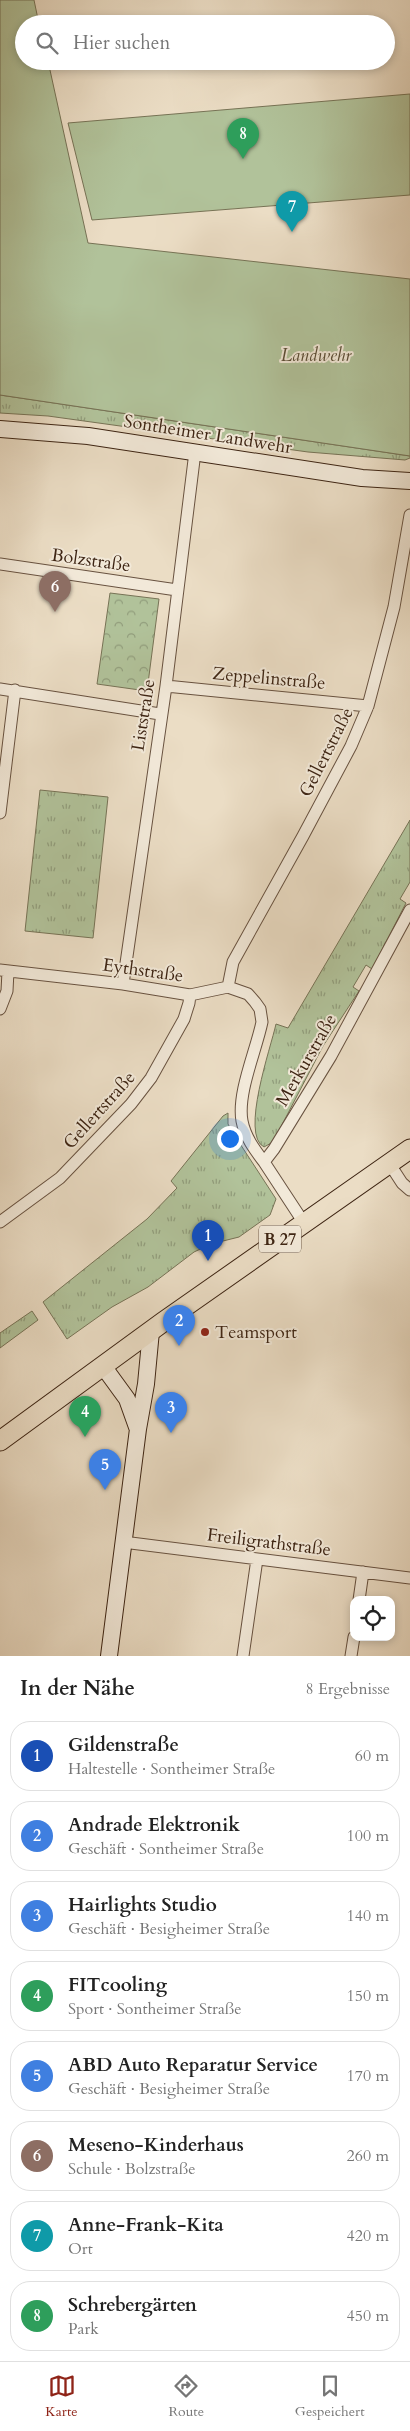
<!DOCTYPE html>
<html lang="de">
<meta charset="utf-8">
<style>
:root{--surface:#fff;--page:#f6f6f6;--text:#222;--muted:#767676;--line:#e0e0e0;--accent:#8f2418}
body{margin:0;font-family:Cardo,serif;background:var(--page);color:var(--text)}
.controls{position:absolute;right:15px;bottom:15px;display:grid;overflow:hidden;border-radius:10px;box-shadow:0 2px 8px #0003}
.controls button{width:45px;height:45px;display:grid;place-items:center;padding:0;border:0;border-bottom:1px solid var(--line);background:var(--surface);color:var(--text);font:25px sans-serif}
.you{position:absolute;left:229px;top:1138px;width:18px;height:18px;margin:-12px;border:4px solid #fff;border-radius:50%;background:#1a73e8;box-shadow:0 0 0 8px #1a73e833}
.badge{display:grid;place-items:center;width:32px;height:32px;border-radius:50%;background:var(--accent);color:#fff;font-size:16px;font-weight:700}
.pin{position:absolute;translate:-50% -41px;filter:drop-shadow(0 1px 2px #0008)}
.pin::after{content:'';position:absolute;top:26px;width:18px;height:15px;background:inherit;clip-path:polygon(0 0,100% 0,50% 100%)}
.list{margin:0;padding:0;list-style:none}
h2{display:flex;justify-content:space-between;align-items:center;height:65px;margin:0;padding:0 20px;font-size:21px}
h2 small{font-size:16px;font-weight:400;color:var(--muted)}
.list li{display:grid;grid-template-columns:32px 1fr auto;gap:15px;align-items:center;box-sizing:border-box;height:70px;margin:0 10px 10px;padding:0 10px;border:1px solid var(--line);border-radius:20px}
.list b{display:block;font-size:19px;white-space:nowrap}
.list p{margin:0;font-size:16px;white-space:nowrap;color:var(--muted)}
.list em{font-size:16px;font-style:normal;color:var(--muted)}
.icon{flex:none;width:28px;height:28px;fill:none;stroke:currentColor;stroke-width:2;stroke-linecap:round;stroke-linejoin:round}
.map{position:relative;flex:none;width:410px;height:1656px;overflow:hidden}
.search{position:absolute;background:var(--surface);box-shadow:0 2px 8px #0003;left:15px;right:15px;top:15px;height:55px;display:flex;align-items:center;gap:12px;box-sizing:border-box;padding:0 18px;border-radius:28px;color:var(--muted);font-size:19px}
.sheet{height:705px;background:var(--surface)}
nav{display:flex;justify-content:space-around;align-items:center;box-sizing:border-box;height:70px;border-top:1px solid var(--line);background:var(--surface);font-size:14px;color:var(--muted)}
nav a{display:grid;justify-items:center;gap:2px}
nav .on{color:var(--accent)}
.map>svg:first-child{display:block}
.grass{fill:url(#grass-tufts);stroke:#777356}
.forest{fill:url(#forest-crowns);stroke:#777356}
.garden{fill:#b1c29a;stroke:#777356}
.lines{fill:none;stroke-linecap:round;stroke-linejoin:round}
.street-casing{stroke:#685240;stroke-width:13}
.secondary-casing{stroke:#3d2413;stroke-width:18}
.primary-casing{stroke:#3d2413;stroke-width:21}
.street{stroke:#f2e9d9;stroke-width:11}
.secondary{stroke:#f2e9d9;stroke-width:16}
.primary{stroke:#ebddc5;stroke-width:19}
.poi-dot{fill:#8f2418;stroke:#f2e9d9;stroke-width:2}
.labels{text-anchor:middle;stroke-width:4;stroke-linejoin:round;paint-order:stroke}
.shield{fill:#f2e9d9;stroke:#735f4e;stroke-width:1}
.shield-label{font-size:16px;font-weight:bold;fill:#3d2413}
.park-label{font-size:18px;font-style:italic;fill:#5a4c35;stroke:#f2e9d9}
.street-label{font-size:18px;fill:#3d2413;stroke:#f2e9d9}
.poi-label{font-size:18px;fill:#3d2413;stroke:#f2e9d9;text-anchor:start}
</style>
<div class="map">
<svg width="410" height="1656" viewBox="0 0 410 1656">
<defs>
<pattern id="grass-tufts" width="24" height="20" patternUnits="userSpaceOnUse" patternTransform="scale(1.25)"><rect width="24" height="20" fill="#b1c29a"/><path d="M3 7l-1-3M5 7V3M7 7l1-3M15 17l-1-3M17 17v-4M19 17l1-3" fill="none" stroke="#919d7c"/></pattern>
<pattern id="forest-crowns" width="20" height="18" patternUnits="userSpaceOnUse" patternTransform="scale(1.25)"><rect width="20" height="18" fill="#b1c29a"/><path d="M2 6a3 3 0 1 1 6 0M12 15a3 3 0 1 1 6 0" fill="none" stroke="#919d7c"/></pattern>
</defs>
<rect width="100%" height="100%" fill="#ebddc5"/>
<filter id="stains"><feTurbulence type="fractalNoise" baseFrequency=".004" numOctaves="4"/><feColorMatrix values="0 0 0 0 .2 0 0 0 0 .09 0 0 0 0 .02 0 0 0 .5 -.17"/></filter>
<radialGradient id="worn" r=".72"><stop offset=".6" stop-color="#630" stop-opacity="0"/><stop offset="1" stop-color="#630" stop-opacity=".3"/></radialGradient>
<path class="grass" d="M0 395 410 456V458L405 460 308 452 48 416 0 413Z
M40 790 108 797 93 938 25 931Z
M410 820V882L400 899 406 903 372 969 366 965 353 987 359 991 323 1046 273 1142 264 1147C240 1135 271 1047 276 1024L288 1028Z
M228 1113V1124L233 1133 276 1199 270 1215 239 1237 211 1244 194 1252 148 1287 112 1307 67 1339 43 1302 147 1219 177 1188 171 1181 223 1116Z
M32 1311 38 1320 0 1348V1333Z"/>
<path class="forest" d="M110 593 159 599 147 691 97 684Z"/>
<path class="garden" d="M0 0H34L39 24H24V61H48L88 243 410 279V456L0 395Z
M410 94V195L92 220 68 123Z"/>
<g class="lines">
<defs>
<path id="street" d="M0 564 177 590
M166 686 368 706
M0 689 160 714
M0 813 15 690
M0 970 123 984 190 995 228 987 248 994 255 1002 260 1009 262 1022C256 1051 237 1093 242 1121 245 1137 255 1150 264 1162
M123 984 166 686 195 452
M228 987 233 962 303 836 351 746 368 706 394 607 410 515
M0 1009 7 991 8 971
M389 1163 402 1183 410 1190
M0 1222 60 1178 131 1104 151 1078 184 1019 189 1003 190 995
M304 1223 264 1162 274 1149 331 1056 410 910
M123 1542 410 1578
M359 1600 363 1572
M243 1656 257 1559
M351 1656 354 1637"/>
<path id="secondary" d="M0 429 88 436 362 478 410 481
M103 1366 127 1399 137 1427
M109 1656 138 1429 146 1384 151 1331"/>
<path id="primary" d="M0 1441 163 1322 410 1149"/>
</defs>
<use href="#street" class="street-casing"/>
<use href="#secondary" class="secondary-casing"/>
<use href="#primary" class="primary-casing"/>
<use href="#street" class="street"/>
<use href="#secondary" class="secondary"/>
<use href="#primary" class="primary"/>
</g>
<circle class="poi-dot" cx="205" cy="1332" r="5"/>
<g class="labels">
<rect class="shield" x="259" y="1225.5" width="42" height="27" rx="4"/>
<g class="shield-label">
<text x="280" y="1245">B 27</text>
</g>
<g class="park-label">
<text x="316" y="361">Landwehr</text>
</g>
<g class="street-label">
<text transform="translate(208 434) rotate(9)" y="6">Sontheimer Landwehr</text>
<text transform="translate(91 560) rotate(8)" y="6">Bolzstraße</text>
<text transform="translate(269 678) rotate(5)" y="6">Zeppelinstraße</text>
<text transform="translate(143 715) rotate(-81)" y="6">Liststraße</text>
<text transform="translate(326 752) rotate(-63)" y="6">Gellertstraße</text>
<text transform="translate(143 970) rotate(8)" y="6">Eythstraße</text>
<text transform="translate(306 1060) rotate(-60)" y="6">Merkurstraße</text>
<text transform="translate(99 1110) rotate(-48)" y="6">Gellertstraße</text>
<text transform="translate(269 1542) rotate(7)" y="6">Freiligrathstraße</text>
</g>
<g class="poi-label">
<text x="215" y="1338">Teamsport</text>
</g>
</g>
<rect width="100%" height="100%" filter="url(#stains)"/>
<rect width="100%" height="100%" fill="url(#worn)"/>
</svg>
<div class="controls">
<button><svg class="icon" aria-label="locate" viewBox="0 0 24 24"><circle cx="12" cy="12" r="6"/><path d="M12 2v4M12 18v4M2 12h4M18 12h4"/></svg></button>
</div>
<div class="you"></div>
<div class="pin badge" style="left:208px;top:1261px;background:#1a4fb4">1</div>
<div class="pin badge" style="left:179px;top:1346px;background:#3f7fe0">2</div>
<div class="pin badge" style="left:171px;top:1433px;background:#3f7fe0">3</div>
<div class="pin badge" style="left:85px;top:1437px;background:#2e9e5b">4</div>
<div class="pin badge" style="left:105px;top:1490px;background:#3f7fe0">5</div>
<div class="pin badge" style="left:55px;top:612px;background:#8d6e63">6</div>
<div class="pin badge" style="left:292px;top:232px;background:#0f9aa8">7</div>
<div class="pin badge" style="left:243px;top:159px;background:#2e9e5b">8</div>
<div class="search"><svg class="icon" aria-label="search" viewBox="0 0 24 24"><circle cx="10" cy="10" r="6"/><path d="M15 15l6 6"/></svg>Hier suchen</div>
</div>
<section class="sheet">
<h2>In der Nähe<small>8 Ergebnisse</small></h2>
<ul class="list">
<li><span class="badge" style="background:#1a4fb4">1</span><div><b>Gildenstraße</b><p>Haltestelle · Sontheimer Straße</p></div><em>60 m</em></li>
<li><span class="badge" style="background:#3f7fe0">2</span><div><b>Andrade Elektronik</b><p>Geschäft · Sontheimer Straße</p></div><em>100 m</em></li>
<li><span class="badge" style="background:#3f7fe0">3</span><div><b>Hairlights Studio</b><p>Geschäft · Besigheimer Straße</p></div><em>140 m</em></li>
<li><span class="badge" style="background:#2e9e5b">4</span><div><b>FITcooling</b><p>Sport · Sontheimer Straße</p></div><em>150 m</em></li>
<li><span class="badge" style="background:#3f7fe0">5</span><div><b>ABD Auto Reparatur Service</b><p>Geschäft · Besigheimer Straße</p></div><em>170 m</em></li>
<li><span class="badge" style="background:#8d6e63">6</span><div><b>Meseno-Kinderhaus</b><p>Schule · Bolzstraße</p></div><em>260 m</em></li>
<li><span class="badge" style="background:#0f9aa8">7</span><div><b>Anne-Frank-Kita</b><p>Ort</p></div><em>420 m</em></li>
<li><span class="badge" style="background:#2e9e5b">8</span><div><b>Schrebergärten</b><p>Park</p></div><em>450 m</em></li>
</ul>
</section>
<nav>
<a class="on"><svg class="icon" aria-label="map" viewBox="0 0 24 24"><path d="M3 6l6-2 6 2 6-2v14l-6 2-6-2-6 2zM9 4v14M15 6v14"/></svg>Karte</a>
<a><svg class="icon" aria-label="directions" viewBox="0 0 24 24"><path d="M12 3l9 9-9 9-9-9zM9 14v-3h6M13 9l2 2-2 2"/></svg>Route</a>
<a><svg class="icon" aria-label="saved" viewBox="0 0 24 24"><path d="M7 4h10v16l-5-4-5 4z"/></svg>Gespeichert</a>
</nav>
